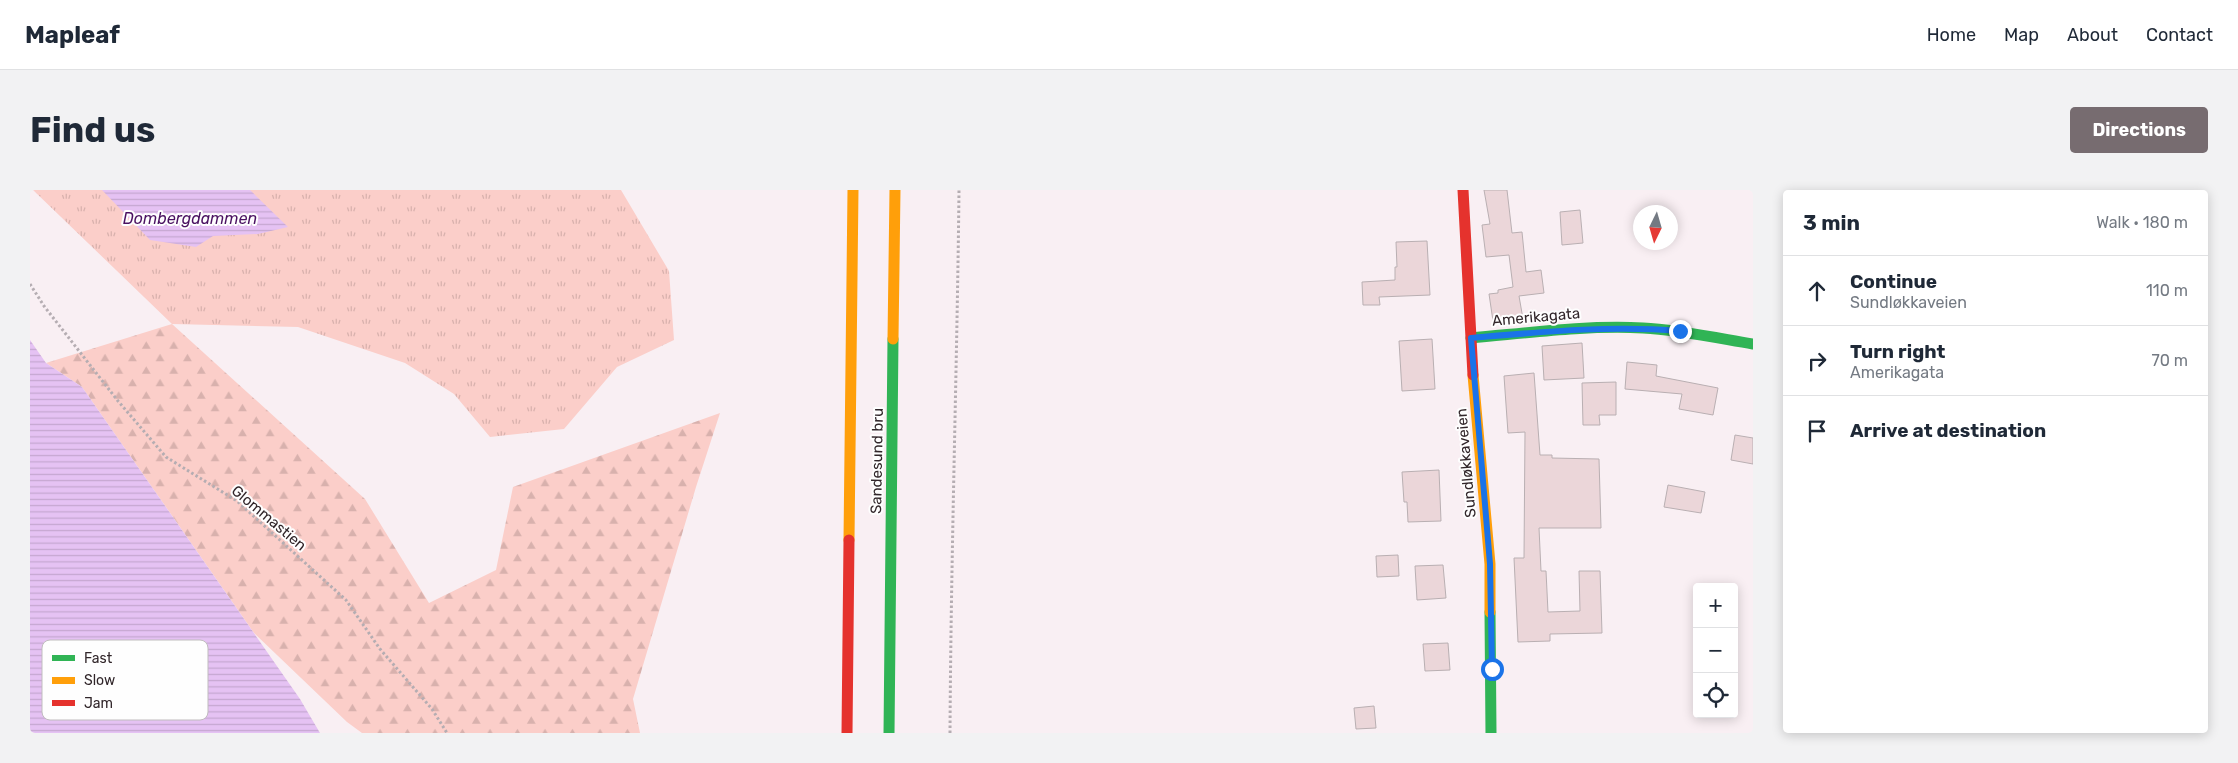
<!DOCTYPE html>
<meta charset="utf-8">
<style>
:root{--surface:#fff;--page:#f2f2f3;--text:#1f2937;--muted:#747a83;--line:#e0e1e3;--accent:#776c70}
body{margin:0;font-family:Rubik,sans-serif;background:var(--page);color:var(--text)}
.controls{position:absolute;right:15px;bottom:15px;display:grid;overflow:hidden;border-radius:5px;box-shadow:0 2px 12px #0003}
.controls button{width:45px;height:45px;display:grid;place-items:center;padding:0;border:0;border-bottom:1px solid var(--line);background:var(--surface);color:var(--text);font:25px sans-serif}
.compass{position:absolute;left:1603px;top:15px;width:45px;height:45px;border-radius:50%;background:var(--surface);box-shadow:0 2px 12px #0003;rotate:185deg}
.stop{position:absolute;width:15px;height:15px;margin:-11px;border:4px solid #1a73e8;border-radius:50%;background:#fff}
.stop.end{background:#1a73e8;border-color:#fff;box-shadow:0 1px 5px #0008}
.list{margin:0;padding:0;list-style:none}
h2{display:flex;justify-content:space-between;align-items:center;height:65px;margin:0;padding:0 20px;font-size:21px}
h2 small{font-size:16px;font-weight:400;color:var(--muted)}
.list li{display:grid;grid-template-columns:32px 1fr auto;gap:15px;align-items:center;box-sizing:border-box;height:70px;padding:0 20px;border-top:1px solid var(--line)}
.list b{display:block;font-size:19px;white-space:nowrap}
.list p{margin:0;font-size:16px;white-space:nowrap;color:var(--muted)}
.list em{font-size:16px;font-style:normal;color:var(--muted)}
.icon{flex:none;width:28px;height:28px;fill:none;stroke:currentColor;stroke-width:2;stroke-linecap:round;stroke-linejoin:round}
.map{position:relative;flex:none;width:1723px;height:543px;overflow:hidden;border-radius:5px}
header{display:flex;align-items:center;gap:30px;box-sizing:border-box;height:70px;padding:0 25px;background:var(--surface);border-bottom:1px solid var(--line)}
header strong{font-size:24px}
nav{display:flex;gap:28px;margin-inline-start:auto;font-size:18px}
.intro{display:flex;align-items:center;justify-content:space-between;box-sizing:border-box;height:120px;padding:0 30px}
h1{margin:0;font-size:35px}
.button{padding:12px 22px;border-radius:5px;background:var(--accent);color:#fff;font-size:18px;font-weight:700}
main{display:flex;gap:30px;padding:0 30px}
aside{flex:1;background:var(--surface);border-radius:5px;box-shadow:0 2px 12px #0003}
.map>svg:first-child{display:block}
.grass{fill:url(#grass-tufts)}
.forest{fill:url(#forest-firs)}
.water{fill:url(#water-rules)}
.building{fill:#ebd6d9;stroke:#b9afb2}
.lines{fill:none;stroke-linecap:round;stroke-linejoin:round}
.path{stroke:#b5adb2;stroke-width:3;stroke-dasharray:2.5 2.5;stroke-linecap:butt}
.fast{stroke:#30b455;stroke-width:11}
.slow{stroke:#ff9f0a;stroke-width:11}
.jam{stroke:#e5322d;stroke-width:11}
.route{stroke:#1a73e8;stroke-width:6}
.labels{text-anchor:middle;stroke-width:4;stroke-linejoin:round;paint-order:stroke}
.street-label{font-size:15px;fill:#31262a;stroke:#fefefe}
.water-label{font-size:16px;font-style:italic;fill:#4a1161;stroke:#fefefe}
.key{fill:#fefefe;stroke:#c0bdbe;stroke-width:1}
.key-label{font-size:14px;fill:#31262a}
</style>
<header>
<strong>Mapleaf</strong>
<nav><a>Home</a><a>Map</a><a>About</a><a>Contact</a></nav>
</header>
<div class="intro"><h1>Find us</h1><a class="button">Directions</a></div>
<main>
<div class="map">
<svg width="1723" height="543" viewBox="0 0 1723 543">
<defs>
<pattern id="grass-tufts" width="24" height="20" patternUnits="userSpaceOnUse" patternTransform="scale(1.25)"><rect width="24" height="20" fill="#fbcec9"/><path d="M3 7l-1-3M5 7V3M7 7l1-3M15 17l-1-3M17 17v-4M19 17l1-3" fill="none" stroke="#d8b1ad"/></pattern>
<pattern id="forest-firs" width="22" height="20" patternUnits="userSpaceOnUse" patternTransform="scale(1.25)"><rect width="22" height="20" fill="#fbcec9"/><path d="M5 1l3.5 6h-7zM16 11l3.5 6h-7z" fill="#d8b1ad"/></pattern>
<pattern id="water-rules" width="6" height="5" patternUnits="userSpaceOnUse" patternTransform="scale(1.25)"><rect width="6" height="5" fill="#e5c2f3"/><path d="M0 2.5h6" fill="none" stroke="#c5a7d0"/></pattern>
</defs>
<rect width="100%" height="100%" fill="#f9eff3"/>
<path class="grass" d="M3 0H591L639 81 644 150 587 177 534 239 460 247 424 204 375 173 268 137 142 134Z"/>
<path class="forest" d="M142 134 335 309 399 413 466 380 483 297 690 223 666 297 603 509 610 543H332L317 532 224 443 52 197 16 173Z"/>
<path class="water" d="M72 0H220L258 37 228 44 183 46 166 57 120 50Z
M0 150 16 173 52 197 270 509 290 543H0Z"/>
<path class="building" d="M1454 0H1477L1482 43 1492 42 1496 82 1511 80 1514 103 1489 106 1493 129 1463 131 1459 104 1468 103V100L1483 97 1479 65 1456 67 1452 35 1460 34Z
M1550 20 1553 53 1532 55 1530 22Z
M1397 51 1400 105 1349 107 1350 115H1333L1332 92 1365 90V77H1367L1366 52Z
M1402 149 1405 199 1372 201 1369 151Z
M1552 153 1554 188 1514 190 1512 156Z
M1597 172 1627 175 1626 186 1688 198 1683 225 1649 219 1652 204 1595 199Z
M1504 183 1510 265H1522V268L1569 269 1571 338H1509L1511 381H1516L1518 422 1550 421 1549 381H1570L1572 443 1520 444V451L1488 452 1484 368H1494L1495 242 1478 243 1474 186Z
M1586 192V225H1569L1570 235H1553L1552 193Z
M1705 245 1723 248V274L1701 270Z
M1409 280 1411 331 1378 332 1377 312H1374L1372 282Z
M1638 295 1675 302 1671 323 1634 317Z
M1368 365 1369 386 1347 387 1346 366Z
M1413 375 1416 408 1387 410 1385 376Z
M1418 453 1420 480 1395 481 1393 454Z
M1344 516 1346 538 1326 539 1324 518Z"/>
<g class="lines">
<path class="path" d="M0 94 14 116 88 211 136 267 207 311 316 410 350 459 402 519 417 543
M920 543C921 362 927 181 929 0"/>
<path class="fast" d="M1441 148C1498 143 1556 135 1613 138 1650 140 1687 148 1723 154
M1460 422 1461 543
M859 543 863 149"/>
<path class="slow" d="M863 149 865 0
M1443 185 1460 374V422
M819 350 823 0"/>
<path class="jam" d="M1433 0 1443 185
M817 543 819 350"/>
</g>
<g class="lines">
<path class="route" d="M1462 479 1460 374 1441 148C1511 142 1580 135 1650 141"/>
</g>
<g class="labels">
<g class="street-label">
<text transform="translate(1506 127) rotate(-5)" y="5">Amerikagata</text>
<text transform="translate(847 271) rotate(-89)" y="5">Sandesund bru</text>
<text transform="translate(1436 273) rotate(-95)" y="5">Sundløkkaveien</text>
<text transform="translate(239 328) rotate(40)" y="5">Glommastien</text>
</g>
<g class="water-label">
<text x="160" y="34">Dombergdammen</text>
</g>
</g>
<rect x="12" y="450" width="166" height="80" rx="8" class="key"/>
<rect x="22" y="465" width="23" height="6" fill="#30b455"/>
<rect x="22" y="487" width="23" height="7" fill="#ff9f0a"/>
<rect x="22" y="510" width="23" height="6" fill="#e5322d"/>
<g class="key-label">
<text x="54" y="473">Fast</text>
<text x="54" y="495">Slow</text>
<text x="54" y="518">Jam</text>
</g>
</svg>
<div class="controls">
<button>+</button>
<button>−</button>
<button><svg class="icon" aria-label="locate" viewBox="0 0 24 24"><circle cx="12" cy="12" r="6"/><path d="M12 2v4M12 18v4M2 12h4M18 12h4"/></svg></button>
</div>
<svg class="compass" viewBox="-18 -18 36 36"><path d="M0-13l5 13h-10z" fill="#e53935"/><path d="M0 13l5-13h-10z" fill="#747a83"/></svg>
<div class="stop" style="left:1462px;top:479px"></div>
<div class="stop end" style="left:1650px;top:141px"></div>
</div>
<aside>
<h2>3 min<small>Walk · 180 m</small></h2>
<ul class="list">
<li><svg class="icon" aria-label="ahead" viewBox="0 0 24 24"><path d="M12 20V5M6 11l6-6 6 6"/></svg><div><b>Continue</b><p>Sundløkkaveien</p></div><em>110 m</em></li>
<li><svg class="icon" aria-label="right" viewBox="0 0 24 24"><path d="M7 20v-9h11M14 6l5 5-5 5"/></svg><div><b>Turn right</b><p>Amerikagata</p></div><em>70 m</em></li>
<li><svg class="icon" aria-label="arrive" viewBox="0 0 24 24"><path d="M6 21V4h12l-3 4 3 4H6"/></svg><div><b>Arrive at destination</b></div></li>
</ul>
</aside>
</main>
